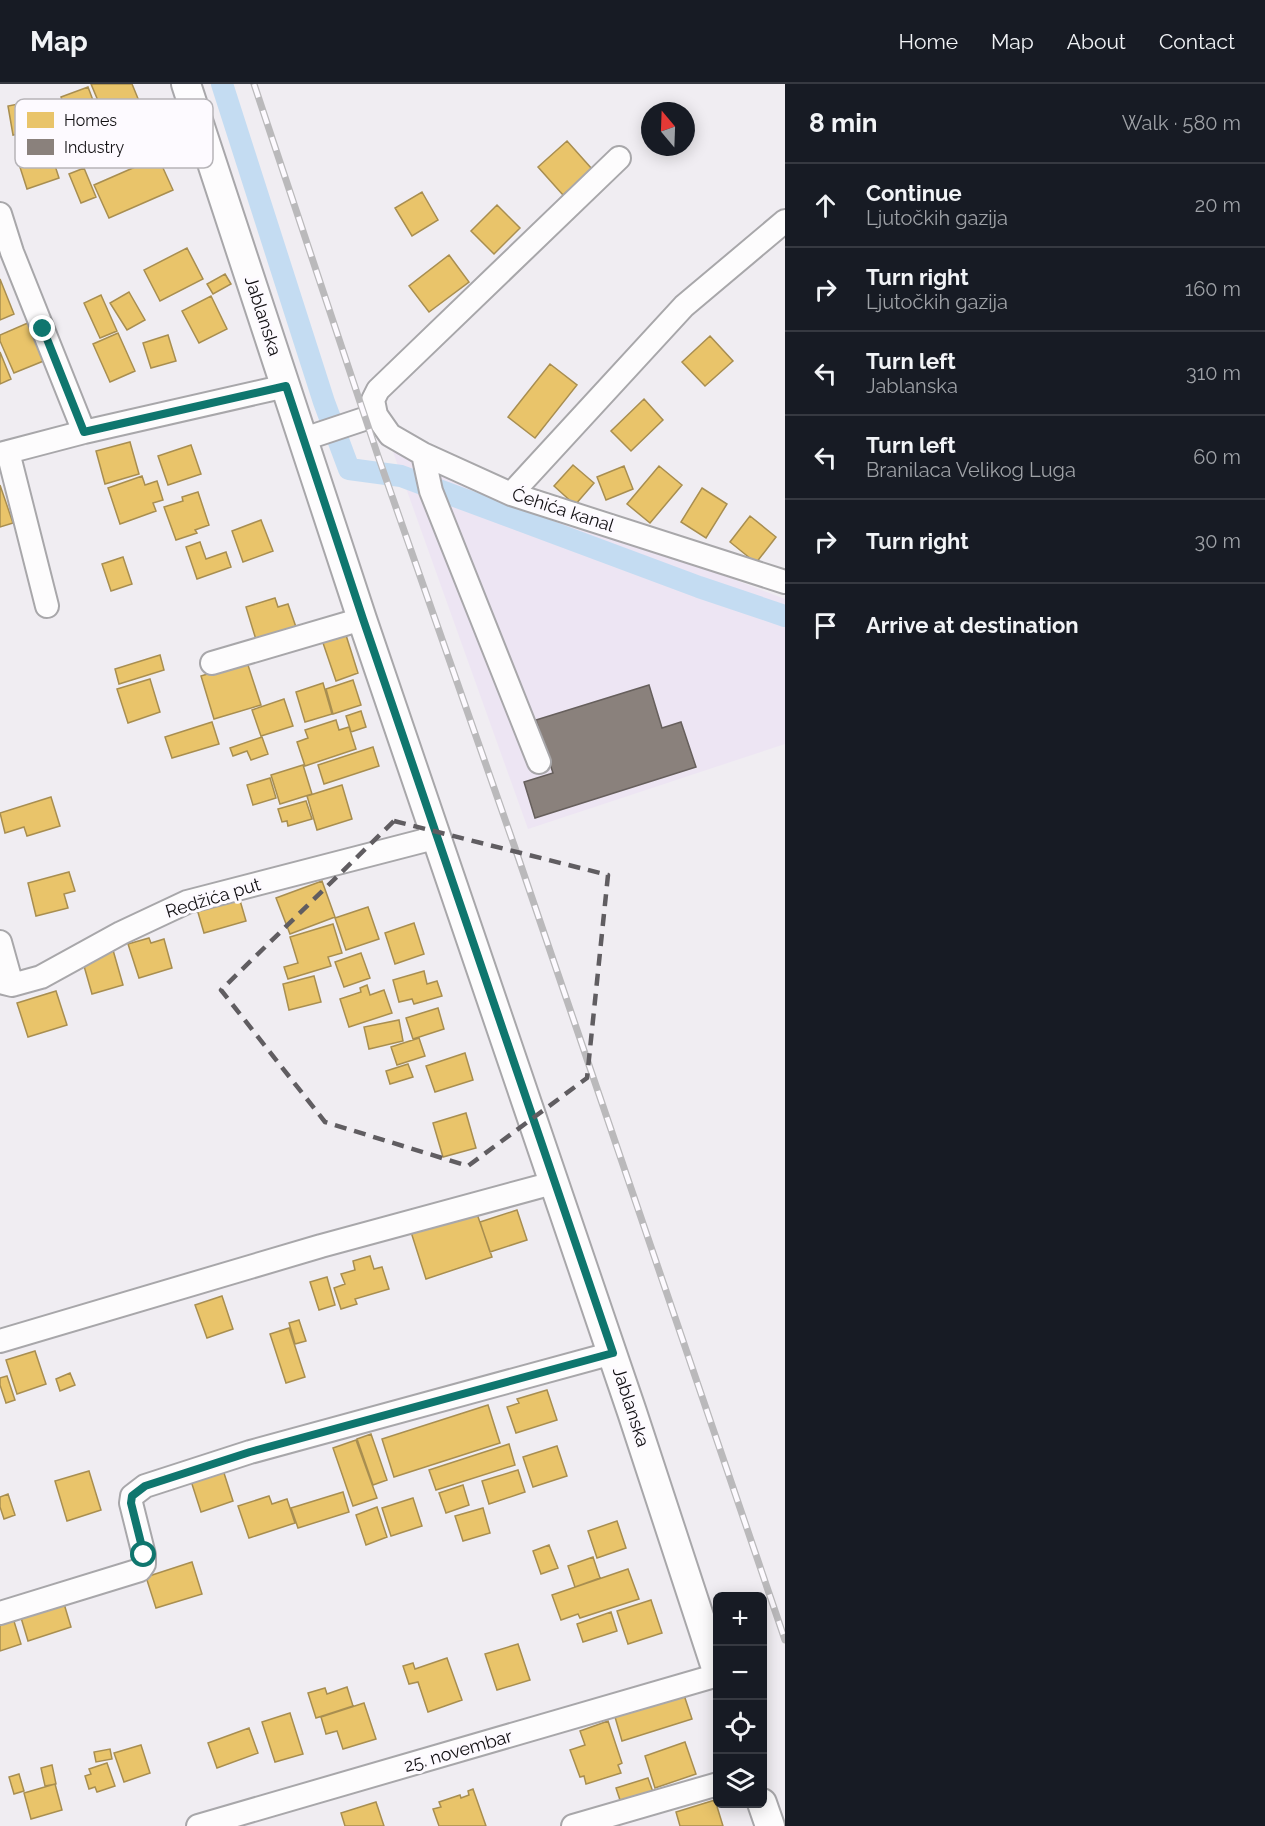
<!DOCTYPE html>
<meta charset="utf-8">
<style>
:root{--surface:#171b24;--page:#20242c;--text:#f1f3f6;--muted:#9ea1a6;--line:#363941}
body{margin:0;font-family:Raleway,sans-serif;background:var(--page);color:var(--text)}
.controls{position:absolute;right:18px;bottom:18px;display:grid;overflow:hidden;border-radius:9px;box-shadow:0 3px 15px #0003}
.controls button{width:54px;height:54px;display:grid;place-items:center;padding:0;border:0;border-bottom:2px solid var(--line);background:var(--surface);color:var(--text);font:30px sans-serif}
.compass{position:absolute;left:641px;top:18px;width:54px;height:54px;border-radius:50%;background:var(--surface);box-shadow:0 3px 15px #0003;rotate:341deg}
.stop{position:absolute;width:18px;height:18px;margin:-14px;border:4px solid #0f766e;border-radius:50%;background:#fff}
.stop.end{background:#0f766e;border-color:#fff;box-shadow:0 2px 6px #0008}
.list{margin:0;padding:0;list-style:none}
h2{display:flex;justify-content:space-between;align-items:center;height:78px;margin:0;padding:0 24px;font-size:26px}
h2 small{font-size:20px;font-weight:400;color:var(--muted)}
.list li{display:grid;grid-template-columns:39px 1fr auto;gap:18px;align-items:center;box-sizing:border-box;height:84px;padding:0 24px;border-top:2px solid var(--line)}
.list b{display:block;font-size:22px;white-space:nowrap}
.list p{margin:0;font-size:20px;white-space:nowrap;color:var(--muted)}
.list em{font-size:20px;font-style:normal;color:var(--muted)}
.icon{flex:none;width:33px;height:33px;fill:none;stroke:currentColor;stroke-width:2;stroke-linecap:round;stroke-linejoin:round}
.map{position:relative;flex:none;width:785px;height:1742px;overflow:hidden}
header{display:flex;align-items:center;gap:36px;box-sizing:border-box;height:84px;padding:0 30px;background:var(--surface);border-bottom:2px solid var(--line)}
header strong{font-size:28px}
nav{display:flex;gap:33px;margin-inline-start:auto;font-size:21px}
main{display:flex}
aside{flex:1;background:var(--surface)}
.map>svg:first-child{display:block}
.industrial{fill:#ede5f3}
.homes{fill:#e9c46a;stroke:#a88e50;stroke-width:1.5}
.industry{fill:#8a817c;stroke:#665f5c;stroke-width:1.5}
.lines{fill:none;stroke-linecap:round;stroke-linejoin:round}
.canal{stroke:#c4dcf2;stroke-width:22}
.minor-casing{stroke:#a8a7aa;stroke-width:26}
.major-casing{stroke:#a8a7aa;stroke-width:32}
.minor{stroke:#fdfcfd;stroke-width:22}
.major{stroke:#fdfcfd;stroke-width:28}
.rail-casing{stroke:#bab9bb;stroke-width:7}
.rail{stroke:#fdfaff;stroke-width:4.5;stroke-dasharray:14;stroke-linecap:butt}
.route{stroke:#0f766e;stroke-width:8}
.marked{fill:none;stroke:#605d61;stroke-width:4.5;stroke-dasharray:12 8;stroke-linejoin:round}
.labels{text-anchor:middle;stroke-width:6;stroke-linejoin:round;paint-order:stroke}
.street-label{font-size:18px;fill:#121013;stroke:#fdfaff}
.key{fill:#fdfaff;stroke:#b6b4b8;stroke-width:1.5}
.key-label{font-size:16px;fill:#121013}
</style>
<header>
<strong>Map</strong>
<nav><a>Home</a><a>Map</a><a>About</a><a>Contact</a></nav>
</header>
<main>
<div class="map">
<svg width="785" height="1742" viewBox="0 0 785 1742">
<rect width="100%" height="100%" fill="#f0edf2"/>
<path class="industrial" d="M392 365 785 515V660L528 745Z"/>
<path class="homes" d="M91 0H132L139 17 104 31Z
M88 3 94 19 67 29 77 57 60 63 47 25 63 19 61 13Z
M39 16 45 45 13 51 8 22Z
M567 57 592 85 563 111 538 83Z
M50 66 59 94 27 105 18 77Z
M158 73 173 106 109 134 94 101Z
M84 84 96 113 81 119 69 90Z
M422 108 438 136 412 152 395 124Z
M497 121 520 144 494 170 471 147Z
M187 164 203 195 160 217 144 186Z
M449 171 469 198 429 228 409 202Z
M225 190 231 200 213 210 207 200Z
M0 195 14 230 0 236Z
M129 208 145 236 127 246 110 219Z
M101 211 117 247 100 254 84 219Z
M211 212 227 245 199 259 182 227Z
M30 238 46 276 14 289 0 257V251Z
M118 249 135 287 110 298 93 260Z
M168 251 176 277 151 284 143 259Z
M710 252 733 277 705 302 682 278Z
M0 268 11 295 0 300Z
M550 280 577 301 535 354 508 333Z
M644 315 663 336 631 367 611 347Z
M130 358 139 390 105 400 96 367Z
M191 361 201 390 168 401 158 372Z
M573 381 594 399 575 421 554 402Z
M624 382 633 405 606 416 597 393Z
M659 382 682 401 650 439 627 420Z
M142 392 145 401 157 397 163 416 153 419 156 427 120 440 108 404Z
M0 401 13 439 0 443Z
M702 404 727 420 706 454 681 438Z
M198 408 209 441 195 446 197 449 176 456 164 423 183 417 182 413Z
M750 432 776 453 756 479 730 458Z
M261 436 273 467 243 478 232 447Z
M200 458 206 475 226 468 231 483 197 495 186 463Z
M123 473 132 500 111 507 102 480Z
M275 514 278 523 288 520 297 546 257 559 246 523Z
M345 548 358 589 336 597 322 556Z
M160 571 164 586 119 600 115 585Z
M246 575 261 621 214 635 201 592 230 583Z
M150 595 160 628 128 639 117 605Z
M353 596 361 621 333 630 326 605Z
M323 599 332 630 305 638 296 608Z
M284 615 293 642 261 652 252 626Z
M361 627 366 643 351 648 346 632Z
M336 636 339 646 349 643 356 665 305 682 297 658 308 654 305 646Z
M212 638 219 660 172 674 165 653Z
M262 653 268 670 251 676 247 667 233 672 230 664Z
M373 663 379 682 324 700 318 681Z
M303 681 312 710 280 720 271 691Z
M270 694 276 714 253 721 247 701Z
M342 701 352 735 317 746 307 712Z
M51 713 60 742 27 752 24 743 5 749 0 729Z
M306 717 312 735 288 742 287 737 282 738 278 725Z
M69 788 75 807 64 810 68 824 36 832 28 799Z
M322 797 335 833 290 850 276 814Z
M239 813 246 837 204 849 197 825Z
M368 823 379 855 346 866 335 834Z
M414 839 424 870 395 880 385 849Z
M333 840 342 869 328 873 331 882 288 895 284 883 298 879 290 853Z
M149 854 151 859 164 855 172 884 139 894 128 860Z
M113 866 123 901 92 910 82 875Z
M361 869 370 894 344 903 335 878Z
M424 887 427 900 437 897 442 912 414 920 412 915 399 918 393 896Z
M314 892 321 918 289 926 283 900Z
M367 901 370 911 384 906 392 929 349 943 340 915 361 908 360 904Z
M56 907 67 941 28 953 17 919Z
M438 924 444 945 413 955 406 934Z
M399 936 403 957 369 965 364 943Z
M419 954 425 972 397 981 391 963Z
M465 969 473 996 435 1008 426 982Z
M408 980 413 993 390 1000 386 987Z
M466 1029 476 1064 443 1073 433 1039Z
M517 1126 527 1156 490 1168 480 1138Z
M476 1127 492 1173 426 1195 411 1148Z
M370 1172 374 1185 382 1183 389 1205 355 1215 357 1220 341 1225 334 1204 345 1200 341 1190 355 1186 353 1177Z
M327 1193 335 1221 319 1226 310 1198Z
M222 1212 233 1245 207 1254 195 1221Z
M299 1236 306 1257 295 1260 289 1239Z
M289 1244 305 1293 286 1299 270 1250Z
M35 1267 46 1300 17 1310 6 1276Z
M70 1289 75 1301 60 1307 56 1295Z
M7 1292 15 1316 6 1319 0 1301V1294Z
M547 1306 557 1336 516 1349 507 1323 519 1319 517 1315Z
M488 1321 500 1359 394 1393 382 1355Z
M371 1350 387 1396 373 1401 357 1355Z
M356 1356 377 1414 353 1422 333 1364Z
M509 1360 515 1381 436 1406 429 1386Z
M557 1362 567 1392 533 1403 523 1373Z
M223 1386 233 1417 201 1428 191 1397Z
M518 1386 525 1408 489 1420 482 1397Z
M89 1387 101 1426 67 1437 55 1397Z
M463 1401 469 1421 446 1429 439 1409Z
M343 1408 349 1428 298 1444 291 1424Z
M8 1410 15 1431 4 1435 0 1423V1413Z
M269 1412 272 1420 287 1415 295 1439 249 1454 238 1422Z
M413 1414 422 1442 391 1452 382 1424Z
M377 1423 387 1453 366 1461 356 1431Z
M483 1424 490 1449 463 1457 455 1432Z
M617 1437 626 1464 597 1474 588 1447Z
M549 1461 558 1484 541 1490 533 1467Z
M593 1473 600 1494 575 1503 568 1482Z
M192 1478 202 1510 156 1524 146 1493Z
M628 1485 639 1515 580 1534 578 1530 561 1536 552 1511Z
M62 1513 71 1543 28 1557 19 1527Z
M651 1516 662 1549 628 1560 617 1527Z
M611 1528 617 1547 583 1558 577 1540Z
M13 1534 21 1560 0 1567V1538Z
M518 1560 530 1596 497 1606 485 1570Z
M447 1574 462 1616 428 1628 418 1598 409 1600 403 1582 413 1579 415 1585Z
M347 1603 353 1622 316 1634 308 1609 325 1604 327 1610Z
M684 1611 692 1635 622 1657 615 1633Z
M364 1619 376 1655 343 1665 337 1647 326 1650 321 1633Z
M290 1629 303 1670 275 1678 262 1638Z
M608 1637 622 1679 618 1681 621 1689 586 1700 584 1692 580 1693 570 1666 585 1661 580 1647Z
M249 1644 258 1669 217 1684 208 1659Z
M685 1658 696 1690 655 1704 645 1672Z
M141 1661 150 1689 124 1698 114 1669Z
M110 1665 112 1675 96 1678 94 1668Z
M107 1679 115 1702 97 1708 95 1703 89 1705 85 1692 91 1690 89 1685Z
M52 1681 56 1700 45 1702 41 1684Z
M19 1690 24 1707 14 1710 9 1693Z
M648 1694 653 1708 621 1719 616 1704Z
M55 1700 62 1726 31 1735 24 1709Z
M473 1705 486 1742H439L433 1725 441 1723 439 1718 460 1711 461 1714 469 1711 468 1707Z
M715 1716 723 1742H680L676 1728Z
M376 1718 384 1742H345L341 1729Z"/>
<path class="industry" d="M649 601 662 644 681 638 696 683 535 734 524 698 553 689 536 636Z"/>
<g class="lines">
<path class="canal" d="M222 0 324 318 349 385 401 392 699 503 785 532"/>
<defs>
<path id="minor" d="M0 130 12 168 84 348
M376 331 373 316 378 306 619 74
M304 355 376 331 390 351 423 370 511 410 785 498
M8 368 47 522
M0 370 84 348 286 302
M423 370 431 407 539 678
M511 410 684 222 785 137
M212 579 362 535
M0 858 12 901
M0 898 12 901 41 893 121 849 187 818 438 753
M0 1257 321 1162 553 1099
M0 1529 140 1486 144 1480V1471L131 1419 132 1412 145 1402 250 1368 613 1269
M198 1742 718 1591
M573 1742 718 1700"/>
<path id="major" d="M186 0 362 535 632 1328 718 1590
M762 1719 770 1742"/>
</defs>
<use href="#minor" class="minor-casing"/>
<use href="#major" class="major-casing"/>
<use href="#minor" class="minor"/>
<use href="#major" class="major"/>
<defs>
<path id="rail" d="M254 0 378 372 514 761 785 1556"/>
</defs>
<use href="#rail" class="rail-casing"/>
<use href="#rail" class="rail"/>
</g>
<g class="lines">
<path class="route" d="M43 245 84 348 286 302 363 535 613 1269 250 1368 145 1402 132 1412 131 1419 144 1471"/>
</g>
<path class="marked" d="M394 737 608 791 587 994 468 1082 325 1038 221 906Z"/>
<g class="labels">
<g class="street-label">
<text transform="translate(263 232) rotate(72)" y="6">Jablanska</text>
<text transform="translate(563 426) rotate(18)" y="6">Ćehića kanal</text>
<text transform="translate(213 814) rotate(-17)" y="6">Redžića put</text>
<text transform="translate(631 1323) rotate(72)" y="6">Jablanska</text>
<text transform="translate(458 1667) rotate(-16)" y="6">25. novembar</text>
</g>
</g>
<rect x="15" y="15" width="198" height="69" rx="9" class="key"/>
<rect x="27" y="28" width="27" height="16" fill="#e9c46a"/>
<rect x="27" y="55" width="27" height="16" fill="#8a817c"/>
<g class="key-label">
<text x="64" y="42">Homes</text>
<text x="64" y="69">Industry</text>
</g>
</svg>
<div class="controls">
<button>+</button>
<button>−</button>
<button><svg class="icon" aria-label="locate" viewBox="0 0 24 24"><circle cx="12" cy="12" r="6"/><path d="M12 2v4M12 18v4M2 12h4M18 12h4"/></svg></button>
<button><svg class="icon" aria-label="layers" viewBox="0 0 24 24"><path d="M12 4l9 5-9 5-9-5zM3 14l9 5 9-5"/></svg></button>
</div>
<svg class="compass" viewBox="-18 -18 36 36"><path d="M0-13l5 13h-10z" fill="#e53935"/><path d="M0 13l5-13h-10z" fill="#9ea1a6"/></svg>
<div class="stop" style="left:144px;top:1471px"></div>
<div class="stop end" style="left:43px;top:245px"></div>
</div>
<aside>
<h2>8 min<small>Walk · 580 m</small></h2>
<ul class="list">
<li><svg class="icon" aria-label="ahead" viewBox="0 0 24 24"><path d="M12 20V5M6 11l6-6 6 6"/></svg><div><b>Continue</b><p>Ljutočkih gazija</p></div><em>20 m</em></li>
<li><svg class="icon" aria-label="right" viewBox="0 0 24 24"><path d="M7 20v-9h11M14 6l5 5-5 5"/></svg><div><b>Turn right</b><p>Ljutočkih gazija</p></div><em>160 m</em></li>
<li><svg class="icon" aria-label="left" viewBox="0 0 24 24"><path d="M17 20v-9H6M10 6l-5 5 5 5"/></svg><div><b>Turn left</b><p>Jablanska</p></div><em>310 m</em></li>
<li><svg class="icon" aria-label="left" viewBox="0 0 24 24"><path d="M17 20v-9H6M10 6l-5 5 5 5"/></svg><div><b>Turn left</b><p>Branilaca Velikog Luga</p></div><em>60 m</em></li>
<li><svg class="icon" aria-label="right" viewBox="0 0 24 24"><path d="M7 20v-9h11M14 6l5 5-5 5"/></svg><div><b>Turn right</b></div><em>30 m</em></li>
<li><svg class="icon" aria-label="arrive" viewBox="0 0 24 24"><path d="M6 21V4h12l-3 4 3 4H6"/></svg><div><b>Arrive at destination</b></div></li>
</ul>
</aside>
</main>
